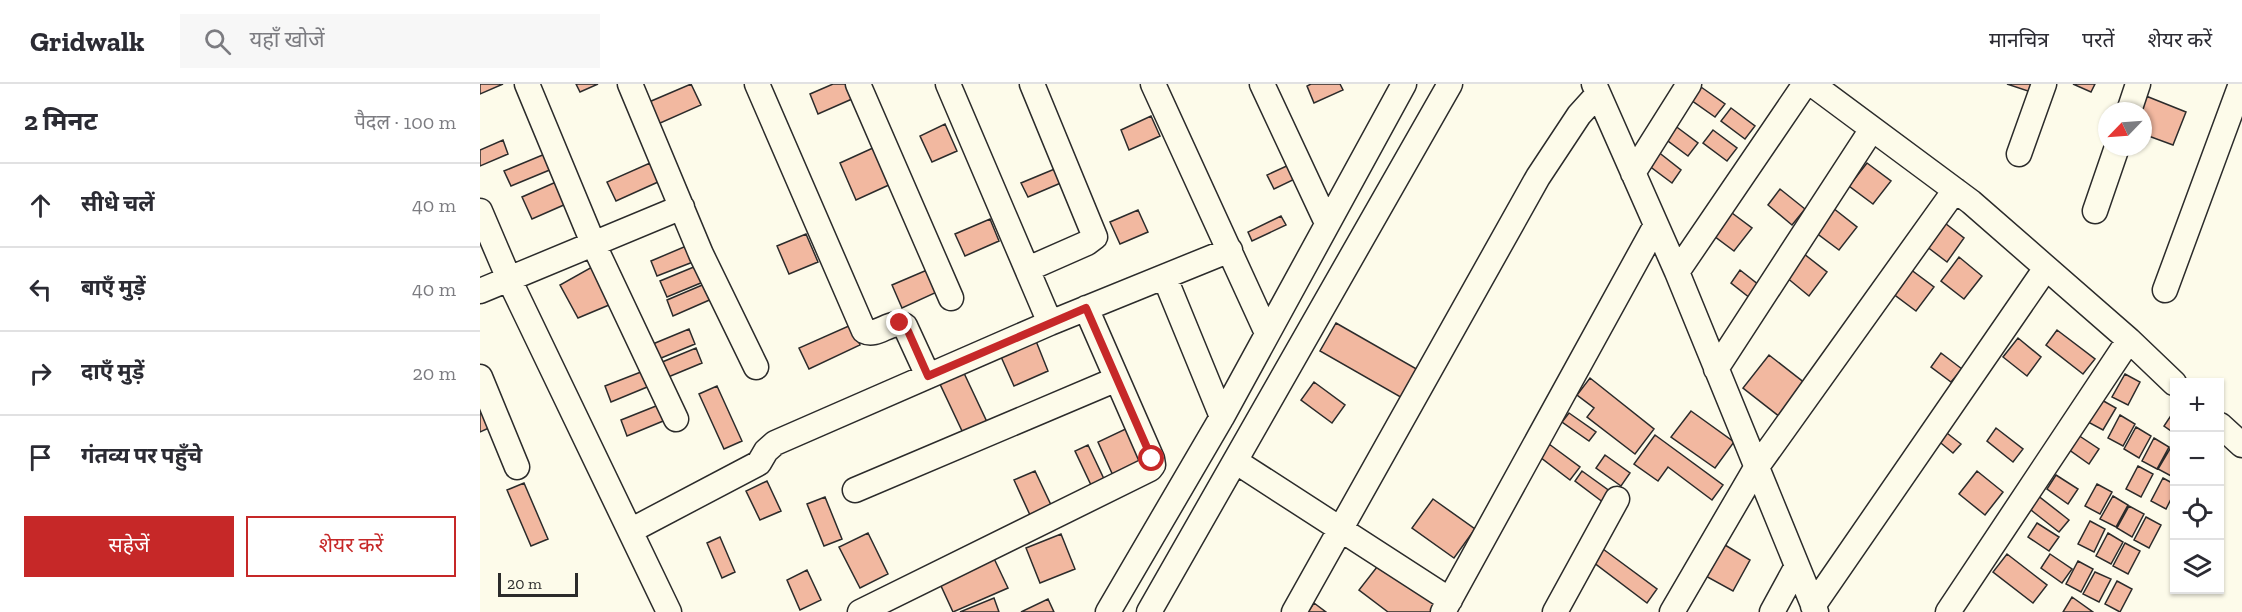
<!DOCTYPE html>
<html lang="hi">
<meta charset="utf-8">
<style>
:root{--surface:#fff;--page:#f7f7f7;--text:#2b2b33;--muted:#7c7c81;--line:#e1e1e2;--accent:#c62828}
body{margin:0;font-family:"Zilla Slab","Noto Sans Devanagari",serif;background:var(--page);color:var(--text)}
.controls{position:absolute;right:18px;bottom:18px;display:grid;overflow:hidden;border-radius:0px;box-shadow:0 2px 4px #0004}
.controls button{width:54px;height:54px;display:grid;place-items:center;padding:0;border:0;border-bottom:2px solid var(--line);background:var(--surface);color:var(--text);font:30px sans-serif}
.compass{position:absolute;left:1618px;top:18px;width:54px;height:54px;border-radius:50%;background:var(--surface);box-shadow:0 2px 4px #0004;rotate:245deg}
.scale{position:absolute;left:18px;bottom:15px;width:80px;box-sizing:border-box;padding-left:6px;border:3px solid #2b2b2b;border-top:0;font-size:16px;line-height:21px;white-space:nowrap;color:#2b2b2b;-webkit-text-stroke:4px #fdfbea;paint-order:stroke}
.stop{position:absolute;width:18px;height:18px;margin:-14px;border:4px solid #c62828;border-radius:50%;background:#fff}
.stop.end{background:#c62828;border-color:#fff;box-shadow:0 2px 6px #0008}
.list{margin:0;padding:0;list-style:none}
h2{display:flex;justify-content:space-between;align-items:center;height:78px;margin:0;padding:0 24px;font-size:26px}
h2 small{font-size:20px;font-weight:400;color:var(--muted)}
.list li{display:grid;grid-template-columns:39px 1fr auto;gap:18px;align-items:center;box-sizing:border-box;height:84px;padding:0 24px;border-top:2px solid var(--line)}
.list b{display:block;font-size:22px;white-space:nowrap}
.list em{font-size:20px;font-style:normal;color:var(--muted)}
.actions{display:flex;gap:12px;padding:18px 24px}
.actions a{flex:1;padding:14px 0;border:2px solid var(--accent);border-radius:0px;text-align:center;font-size:21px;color:var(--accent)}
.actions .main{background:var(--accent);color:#fff}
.icon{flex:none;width:33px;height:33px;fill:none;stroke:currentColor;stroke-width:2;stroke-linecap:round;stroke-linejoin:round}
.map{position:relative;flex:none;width:1762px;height:528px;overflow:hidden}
header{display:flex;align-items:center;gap:36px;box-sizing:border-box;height:84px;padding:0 30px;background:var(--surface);border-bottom:2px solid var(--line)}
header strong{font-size:28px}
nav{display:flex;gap:33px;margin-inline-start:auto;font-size:21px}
.search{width:420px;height:54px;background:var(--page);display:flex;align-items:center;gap:15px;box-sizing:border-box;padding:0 21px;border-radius:0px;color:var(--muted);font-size:22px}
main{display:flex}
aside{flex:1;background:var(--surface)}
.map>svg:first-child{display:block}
.building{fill:#f2b8a0;stroke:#2b2b2b;stroke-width:1.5}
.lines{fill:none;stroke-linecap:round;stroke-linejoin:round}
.minor-casing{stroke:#2b2b2b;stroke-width:27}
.minor{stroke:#fdfbea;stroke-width:24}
.route{stroke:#c62828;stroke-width:8}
</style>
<header>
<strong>Gridwalk</strong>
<div class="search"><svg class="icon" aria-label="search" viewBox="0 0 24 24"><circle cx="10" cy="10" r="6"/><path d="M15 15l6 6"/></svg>यहाँ खोजें</div>
<nav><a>मानचित्र</a><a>परतें</a><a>शेयर करें</a></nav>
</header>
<main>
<aside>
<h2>2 मिनट<small>पैदल · 100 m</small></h2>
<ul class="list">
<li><svg class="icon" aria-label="ahead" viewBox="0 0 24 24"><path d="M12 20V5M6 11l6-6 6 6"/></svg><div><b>सीधे चलें</b></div><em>40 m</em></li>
<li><svg class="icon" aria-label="left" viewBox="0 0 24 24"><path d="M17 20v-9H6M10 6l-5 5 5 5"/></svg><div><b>बाएँ मुड़ें</b></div><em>40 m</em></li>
<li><svg class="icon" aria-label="right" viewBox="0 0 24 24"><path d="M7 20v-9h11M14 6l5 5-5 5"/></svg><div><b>दाएँ मुड़ें</b></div><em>20 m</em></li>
<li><svg class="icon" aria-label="arrive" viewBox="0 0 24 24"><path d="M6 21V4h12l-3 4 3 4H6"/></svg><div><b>गंतव्य पर पहुँचे</b></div></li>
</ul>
<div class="actions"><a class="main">सहेजें</a><a>शेयर करें</a></div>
</aside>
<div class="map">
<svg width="1762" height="528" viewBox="0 0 1762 528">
<rect width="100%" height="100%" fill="#fdfbea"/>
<path class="building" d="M0 0H23L0 10Z
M96 0H118L100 8Z
M211 0 221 21 178 40 169 18Z
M353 0H366L372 15 338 30 330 10Z
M831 0H860L863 6 834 19 827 2Z
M1527 0H1560L1557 10Z
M1593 0H1615L1611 8Z
M1221 3 1245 20 1235 33 1211 16Z
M1666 12 1706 28 1693 61 1663 50V27H1660Z
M1251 24 1275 42 1265 55 1241 37Z
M671 32 680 52 649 66 641 46Z
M465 40 477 67 452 78 440 52Z
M1194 41 1218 59 1208 72 1184 54Z
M1233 46 1257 64 1247 77 1223 59Z
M23 56 28 70 0 82V66Z
M395 63 411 100 376 116 360 79Z
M1177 67 1201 86 1192 99 1168 81Z
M65 70 72 85 31 102 24 87Z
M170 79 178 98 136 117 127 98Z
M1387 79 1411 97 1393 120 1369 102Z
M811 80 817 94 794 105 787 91Z
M577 84 583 98 548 113 541 99Z
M76 98 86 120 52 135 42 113Z
M1300 105 1325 125 1312 141 1288 121Z
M1353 124 1377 143 1359 166 1335 148Z
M658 126 668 148 640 160 630 138Z
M1248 126 1272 144 1254 167 1230 149Z
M801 132 806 141 772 157 768 148Z
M510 135 519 157 485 172 475 150Z
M1461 136 1484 154 1467 178 1442 159Z
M326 150 338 178 309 190 297 162Z
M211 160 218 176 177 192 171 177Z
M1324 170 1347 188 1329 212 1306 193Z
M1479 173 1502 192 1484 215 1461 197Z
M221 180 228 196 187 213 180 197Z
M112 183 129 221 98 234 80 201Z
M1430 185 1454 203 1436 227 1412 209Z
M447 186 457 208 422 224 412 201Z
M1260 186 1284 205 1275 218 1251 199Z
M227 199 234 214 193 232 187 216Z
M856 239 940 287 924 315 840 267Z
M371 241 380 261 329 285 319 264Z
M209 245 215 260 174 277 168 262Z
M1577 246 1615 275 1603 290 1566 261Z
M554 252 568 287 534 302 518 266Z
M1538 254 1561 273 1547 292 1523 273Z
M216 264 222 279 181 296 175 281Z
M1461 269 1482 285 1471 298 1451 283Z
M1289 271 1326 300 1300 333 1263 304Z
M166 286 172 301 131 318 125 302Z
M483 287 507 338 483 349 459 298Z
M1645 290 1660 298 1648 321 1632 313Z
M1110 294 1174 345 1155 370 1107 333 1114 324 1097 311Z
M834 298 865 321 852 339 821 316Z
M237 302 262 357 244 365 219 310Z
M1620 315 1636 324 1623 346 1608 338Z
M181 320 188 335 147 352 141 336Z
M1211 327 1254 358 1235 384 1191 353Z
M1694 327V349L1684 342Z
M5 328 11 343 0 348V330Z
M1089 329 1116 348 1109 357 1082 338Z
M1640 331 1655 340 1643 362 1628 354Z
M654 341 671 379 635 396 618 358Z
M1656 343 1671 352 1659 374 1644 365Z
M1516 344 1543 365 1533 378 1507 357Z
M1463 346 1481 360 1473 369 1456 355Z
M1175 351 1243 401 1232 416 1188 383 1178 397 1154 380Z
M1598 351 1619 365 1609 380 1588 365Z
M1674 354 1689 363 1677 385 1662 377Z
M1069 360 1100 383 1090 396 1060 373Z
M608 361 624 395 611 401 595 367Z
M1691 363 1694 365 1693 393 1678 385Z
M1125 371 1150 389 1141 402 1116 384Z
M1658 382 1673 390 1661 413 1646 405Z
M555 387 571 421 550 431 534 396Z
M1102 387 1131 408 1124 419 1095 397Z
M1497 387 1523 408 1505 431 1479 410Z
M1576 391 1598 405 1588 420 1567 405Z
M1683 394 1694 400V409L1686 425 1671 417Z
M287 397 301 427 280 436 266 407Z
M44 399 68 455 51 462 27 406Z
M1617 400 1632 408 1620 430 1605 422Z
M1552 407 1589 436 1579 448 1542 419Z
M1633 412 1648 421 1636 443 1620 435Z
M345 413 362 455 344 462 327 420Z
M953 415 995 445 974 474 932 444Z
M1649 422 1664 430 1652 453 1637 444Z
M1666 433 1681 441 1669 464 1654 456Z
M1610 437 1625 445 1614 468 1598 460Z
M1557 439 1579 453 1569 467 1548 453Z
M388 449 408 490 380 504 359 463Z
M1628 449 1643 458 1631 480 1616 472Z
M581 450 595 485 560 499 546 464Z
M240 453 255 488 242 494 227 459Z
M1240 458 1270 476 1253 507 1222 490Z
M1645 459 1660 467 1648 490 1633 482Z
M1123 465 1177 505 1167 519 1113 478Z
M510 466 528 504 473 528 456 491Z
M1527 470 1567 501 1553 519 1513 488Z
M1570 470 1592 485 1582 499 1561 484Z
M904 474 960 517 951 528H908L879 506Z
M1598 477 1613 485 1601 508 1586 500Z
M327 486 341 516 320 526 307 496Z
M1615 488 1631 495 1619 518 1603 510Z
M1637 497 1652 505 1640 528 1625 520Z
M1592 513 1613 528H1583Z
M514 514 519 528H480Z
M568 515 574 528H541Z
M834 519 846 528H828Z"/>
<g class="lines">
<defs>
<path id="minor" d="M47 0 113 159 196 335
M150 0 221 170 276 283
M277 0 384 247C398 254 411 234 425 242L448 292
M378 0 471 214
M468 0 570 239 750 166
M673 0 787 249
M782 0 847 139
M1114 0 1197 188 1336 528
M1332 0 1491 118 1649 256 1694 299
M1649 27 1658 0
M1539 70 1564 0
M1153 89 1209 0
M0 127 29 195 189 528
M1615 127 1637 63
M548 185 607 159 615 153 552 0
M1197 188 1325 0
M685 194 742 333
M1685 206 1761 0
M0 207 202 123
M1236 285 1392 45
M0 293 37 383
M1740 341 1762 361
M755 377 970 516
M375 406 637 295
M150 447 279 379 286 367 295 359 570 239
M1333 522 1566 184
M380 528 670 385 673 381 672 375 606 224
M628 528 742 333 924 0
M669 528 970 0
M814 528 1058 93 1099 31 1118 10
M963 528 1176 141
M1075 528 1137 415
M1192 528 1276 384 1475 106
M1292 528 1317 482
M1468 528 1649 256"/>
</defs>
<use href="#minor" class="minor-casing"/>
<use href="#minor" class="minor"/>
</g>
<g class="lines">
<path class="route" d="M420 239 428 247 448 292 606 224 672 375"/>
</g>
</svg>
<div class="controls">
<button>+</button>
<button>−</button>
<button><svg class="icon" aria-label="locate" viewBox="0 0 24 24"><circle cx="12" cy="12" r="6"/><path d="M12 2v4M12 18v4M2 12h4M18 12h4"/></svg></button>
<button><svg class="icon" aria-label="layers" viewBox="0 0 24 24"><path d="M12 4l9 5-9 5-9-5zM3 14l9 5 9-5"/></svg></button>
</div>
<svg class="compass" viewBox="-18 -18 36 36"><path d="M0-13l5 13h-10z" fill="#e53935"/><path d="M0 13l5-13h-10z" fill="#7c7c81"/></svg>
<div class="scale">20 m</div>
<div class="stop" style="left:672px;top:375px"></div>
<div class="stop end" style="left:420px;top:239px"></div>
</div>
</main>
